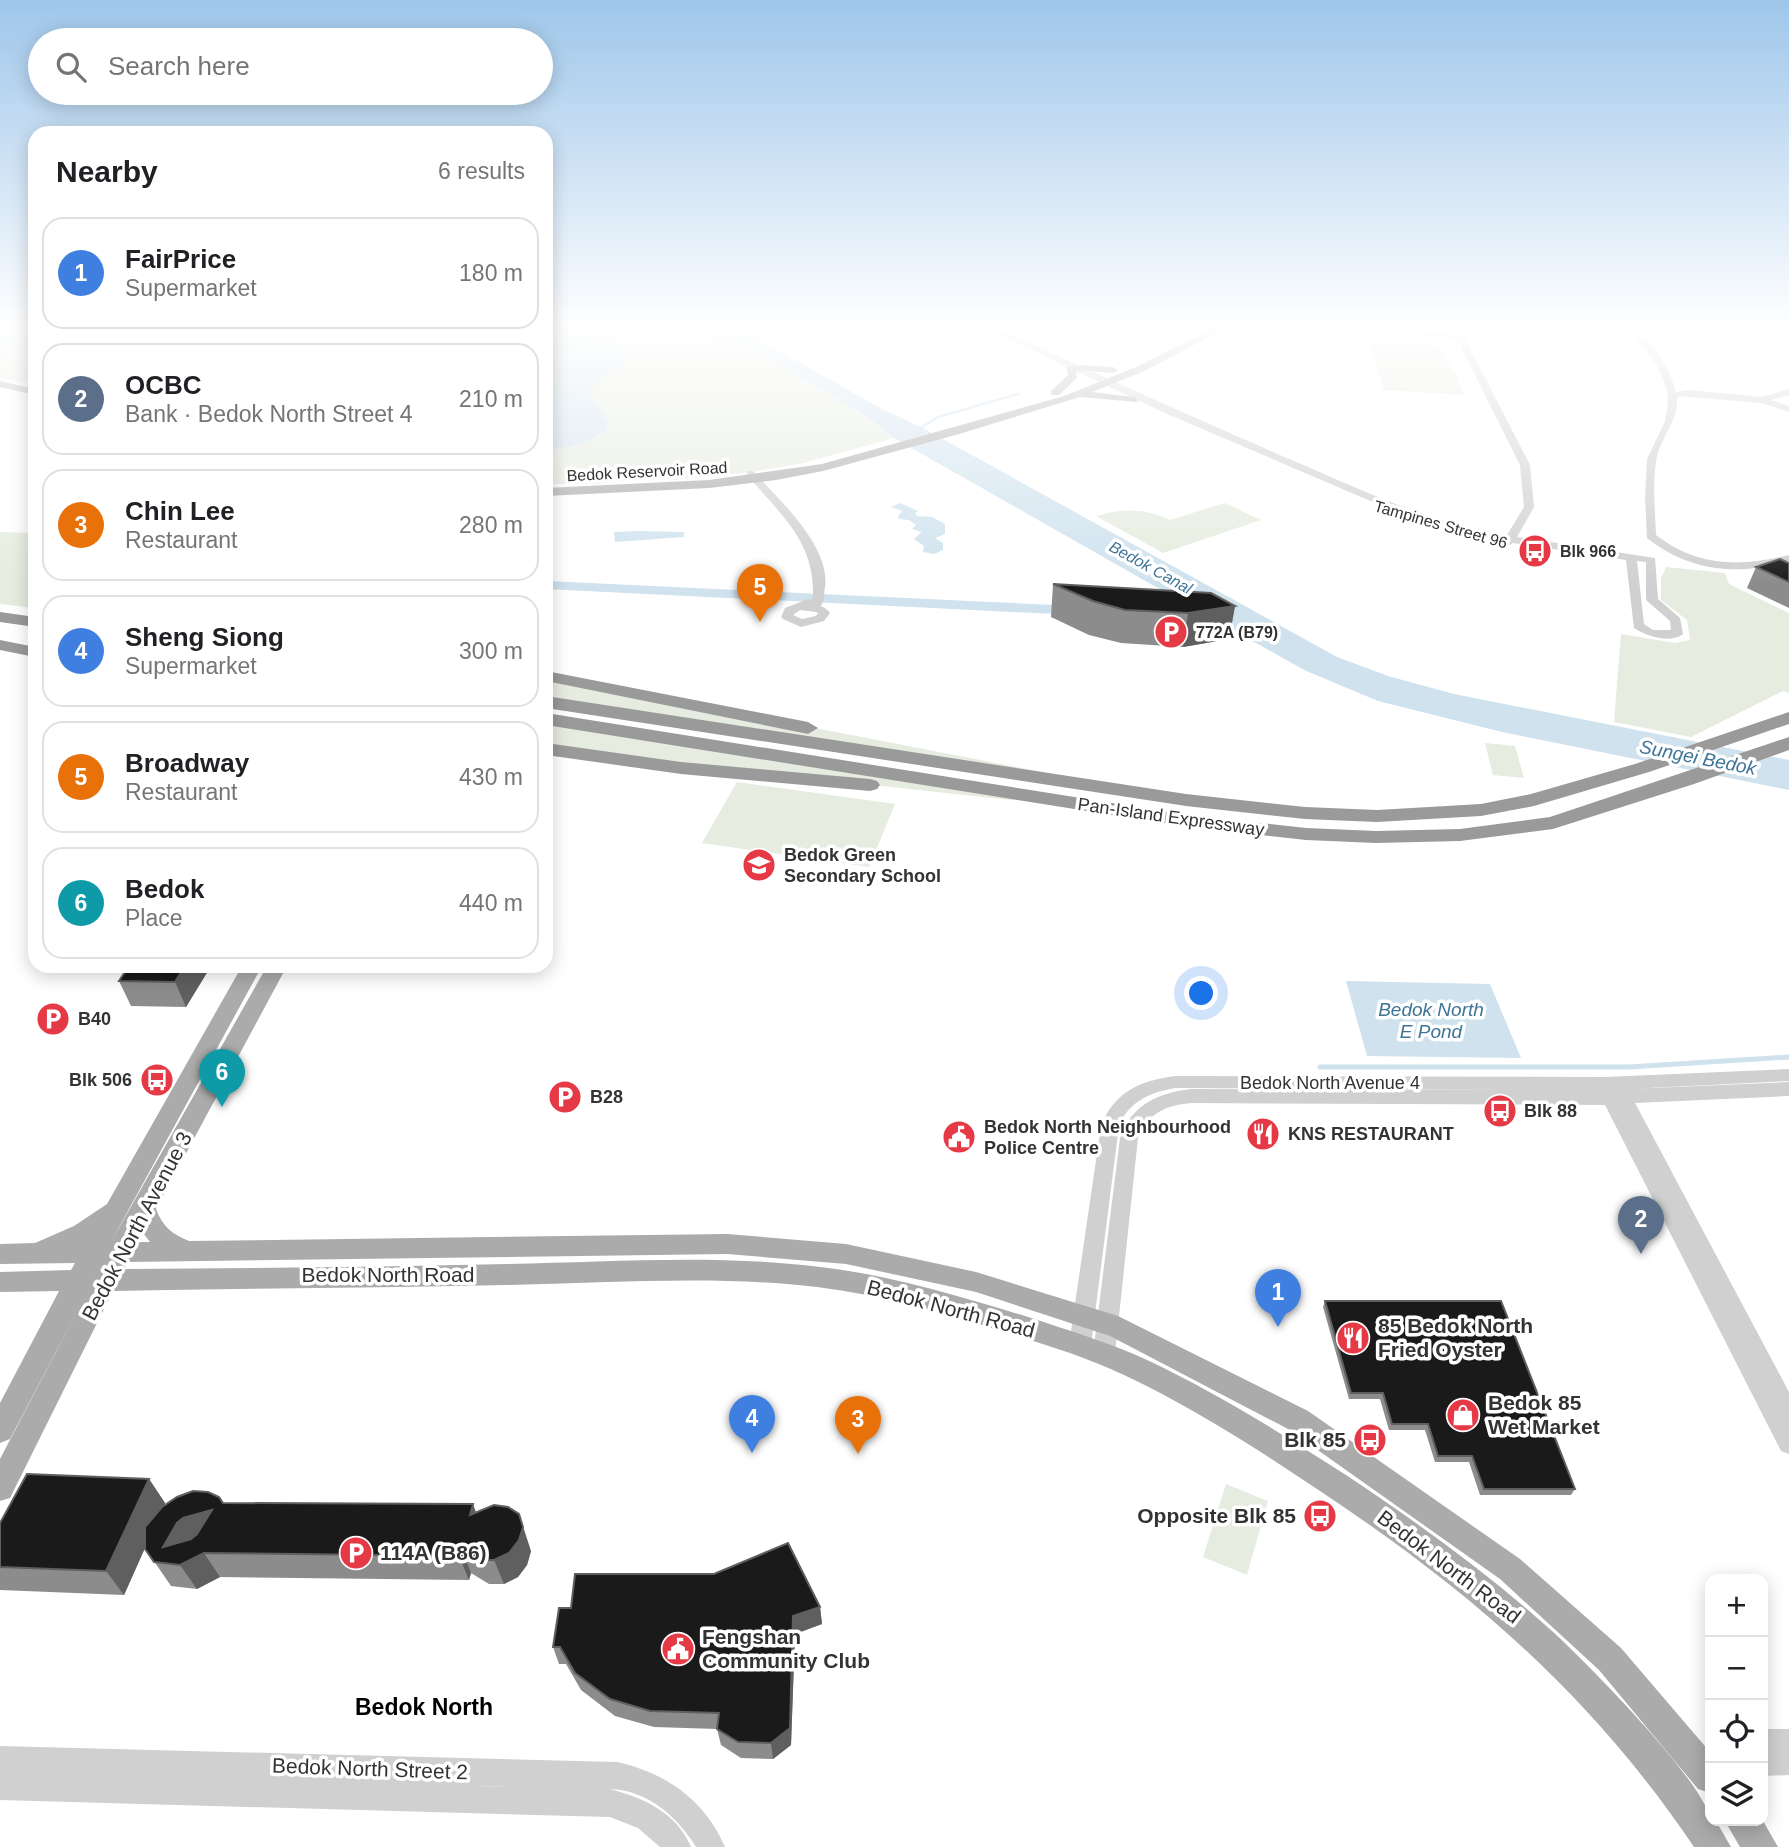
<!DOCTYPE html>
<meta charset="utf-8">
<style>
:root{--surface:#fff;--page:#f2f2f2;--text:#202124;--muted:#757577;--line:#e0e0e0;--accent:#d93025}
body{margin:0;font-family:Helvetica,sans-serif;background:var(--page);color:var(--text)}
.controls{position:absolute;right:21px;bottom:21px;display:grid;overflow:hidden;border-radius:14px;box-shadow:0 4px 18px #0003}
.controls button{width:63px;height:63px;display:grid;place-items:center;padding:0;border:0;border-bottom:2px solid var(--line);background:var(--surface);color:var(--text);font:35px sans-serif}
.you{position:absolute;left:1202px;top:994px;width:24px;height:24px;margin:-18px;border:5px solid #fff;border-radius:50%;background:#1a73e8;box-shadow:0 0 0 10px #1a73e833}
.badge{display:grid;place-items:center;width:46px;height:46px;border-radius:50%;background:var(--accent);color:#fff;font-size:23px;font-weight:700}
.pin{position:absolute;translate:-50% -58px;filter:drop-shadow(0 2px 4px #0008)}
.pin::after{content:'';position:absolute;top:37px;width:24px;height:21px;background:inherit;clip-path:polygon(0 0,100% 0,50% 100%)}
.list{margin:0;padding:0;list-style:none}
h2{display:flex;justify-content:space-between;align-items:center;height:91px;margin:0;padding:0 28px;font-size:30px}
h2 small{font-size:23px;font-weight:400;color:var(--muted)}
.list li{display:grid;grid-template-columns:46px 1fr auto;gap:21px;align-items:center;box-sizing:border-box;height:112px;margin:0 14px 14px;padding:0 14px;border:2px solid var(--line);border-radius:21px}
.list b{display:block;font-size:26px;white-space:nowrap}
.list p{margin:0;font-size:23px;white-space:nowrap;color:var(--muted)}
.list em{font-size:23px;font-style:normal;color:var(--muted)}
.icon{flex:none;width:38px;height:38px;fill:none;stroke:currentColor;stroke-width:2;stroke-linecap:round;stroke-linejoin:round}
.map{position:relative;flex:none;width:1789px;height:1847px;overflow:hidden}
.search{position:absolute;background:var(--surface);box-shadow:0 4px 18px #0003;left:28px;top:28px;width:525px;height:77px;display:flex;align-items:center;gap:18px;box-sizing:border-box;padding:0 24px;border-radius:38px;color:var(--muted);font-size:26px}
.panel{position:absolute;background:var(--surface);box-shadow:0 4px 18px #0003;left:28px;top:126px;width:525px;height:847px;border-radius:21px}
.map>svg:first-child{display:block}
.green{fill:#e6ecdf}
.water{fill:#cfe2ee}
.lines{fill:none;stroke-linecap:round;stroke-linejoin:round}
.stream-far1{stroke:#cfe2ee;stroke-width:2.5}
.stream{stroke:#cfe2ee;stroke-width:5}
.minor{fill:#d0d0d0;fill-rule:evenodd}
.major{fill:#ababab;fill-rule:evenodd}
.highway{fill:#9a9a9a;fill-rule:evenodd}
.minor-bridge{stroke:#d0d0d0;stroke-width:11}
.wall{fill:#8c8c8c}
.shaded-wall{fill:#5f5f5f}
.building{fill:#1a1a1a;stroke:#5f5f5f;stroke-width:2;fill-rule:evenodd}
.labels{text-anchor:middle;stroke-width:7;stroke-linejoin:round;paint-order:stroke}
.far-street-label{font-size:16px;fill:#333;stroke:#fff}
.far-poi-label{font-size:16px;font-weight:bold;fill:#333;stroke:#fff;text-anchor:start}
.far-water-label{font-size:16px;font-style:italic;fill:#3f7597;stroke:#fff}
.street-label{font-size:18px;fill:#333;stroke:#fff}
.poi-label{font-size:18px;font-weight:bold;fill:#333;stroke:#fff;text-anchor:start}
.water-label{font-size:19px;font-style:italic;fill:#3f7597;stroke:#fff}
.near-street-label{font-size:21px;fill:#333;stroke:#fff}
.near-poi-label{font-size:21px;font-weight:bold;fill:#333;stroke:#fff;text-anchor:start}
.near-neighbourhood-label{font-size:23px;font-weight:bold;fill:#000;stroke:#fff}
</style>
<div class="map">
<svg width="1789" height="1847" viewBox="0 0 1789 1847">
<rect width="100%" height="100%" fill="#fff"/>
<path class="green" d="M0 325H35V384L0 378Z
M546 325H710L862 413 894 438 804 463 751 472 675 480 660 478 596 484H546Z
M1366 335 1415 340 1437 347 1456 375 1464 395 1384 390Z
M1225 503 1261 520 1163 553 1096 516C1121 508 1146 508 1170 520Z
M0 532 35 533V608L0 604Z
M1666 567 1725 573 1729 584 1789 613V693L1783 691 1691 737 1614 722 1621 634 1675 643 1690 640 1687 620 1661 600V578Z
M546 676 1182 799 546 702Z
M546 720 1034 799 1010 800 546 749Z
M1485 743 1515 746 1524 778 1493 775Z
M737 782 895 804 869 867 702 843Z
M1226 1484 1268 1501 1247 1575 1203 1557Z"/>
<path class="water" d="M0 325H35V353L0 347Z
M546 325C555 325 624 344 631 352L650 350 654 354 631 357 591 388V396L608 420 606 430 581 444 546 451Z
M710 325H734L882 409 923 428 1337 657 1388 676 1454 694 1789 760V790L1502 732 1378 701 1304 670 1219 622 546 589V581L1200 612 894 438 862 413Z
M900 503 918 511 915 513 917 516 932 517 945 524V534L935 538 943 543V550L934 554 923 552 924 546 914 539 922 532 912 529 916 525 909 520 899 519 898 517 902 511 891 507Z
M636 531 684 532V537L615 542 614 532Z
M1346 981 1490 984 1521 1058 1367 1056Z"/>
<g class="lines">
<path class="stream-far1" d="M652 352 745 342
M917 430 938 417 1018 394"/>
<path class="stream" d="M1320 1067H1629L1789 1057"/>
<path class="minor" d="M978 325H989C1095 372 1199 421 1306 466 1370 494 1437 525 1507 535L1524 507 1520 465 1457 339 1351 329 1347 331 1317 325H1364L1463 335 1530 465 1534 507 1517 537 1655 558 1658 599 1680 618 1683 634C1670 644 1646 636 1634 628L1626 560 1513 543 1508 546 1504 545V541L1394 511 1165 413ZM1637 561 1646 562V600L1670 621 1671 630H1653L1644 624Z
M1624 325H1633C1652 344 1669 365 1676 392L1689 390 1762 397 1789 389V395L1771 400 1789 406V412L1761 403 1679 396 1677 399C1678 421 1662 436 1657 456 1652 482 1655 509 1656 535 1698 567 1740 567 1789 555V561C1738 576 1690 572 1647 538L1645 498 1647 459 1665 421 1668 403 1667 390 1657 365Z
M747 471H753C780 501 838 552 823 596L813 594C814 540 779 513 747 475Z
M808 599 812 600V604C820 606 825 606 830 613L824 621 801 627 783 619 781 617 785 608ZM800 610 816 612 818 613 816 616 802 619 793 615Z
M1789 1069V1081L1628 1089 1789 1082V1096L1635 1103 1789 1392V1454L1781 1451 1605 1105 1192 1103C1167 1105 1147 1113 1138 1138L1115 1354 1112 1361 1104 1363 1096 1361 1093 1354 1120 1138C1132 1104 1158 1093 1192 1089L1600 1090 1176 1088C1151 1092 1129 1101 1119 1126L1091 1345 1088 1352 1080 1354 1072 1352 1069 1345 1101 1126C1114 1092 1141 1080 1176 1076L1604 1077Z
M1763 1729H1789V1775L1763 1776Z
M0 1746 617 1762C666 1773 705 1800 725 1847H696C677 1816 647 1790 610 1789 644 1798 677 1813 691 1847H660L638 1828 610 1817 0 1800V1772L511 1787 0 1772Z"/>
<path class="major" d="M1220 325H1233L1142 372 1092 392 1133 397 1138 400 1137 402 1080 397 959 434 823 471 776 480 709 488 546 496V488L709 480 822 464 1064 396 1134 368Z
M1079 365 1113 367 1118 370 1113 373 1076 370 1077 378 1059 395H1051V391L1068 375 1066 367Z
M0 381 35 389V395L0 387Z
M242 966H262L111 1242 267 966H287L156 1209C162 1226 173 1235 189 1241L727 1234 846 1244 976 1272 1118 1316 1308 1411 1520 1559 1621 1648 1710 1752V1793L1698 1789 1599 1670 1500 1579 1288 1429 1110 1336 976 1292 846 1264 727 1254 128 1262 124 1269C252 1268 380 1267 508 1264 611 1262 717 1254 820 1267 891 1275 959 1296 1028 1317 1068 1330 1107 1342 1145 1359 1215 1392 1281 1433 1346 1475 1418 1523 1488 1573 1552 1631 1582 1658 1710 1787 1710 1821H1716L1731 1847H1694C1592 1696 1473 1593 1323 1493 1259 1450 1194 1408 1124 1375 1086 1357 1047 1345 1007 1333 945 1313 882 1295 817 1287 714 1275 609 1283 505 1285 375 1288 244 1288 113 1291L10 1498 0 1501V1459L88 1291 10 1439 0 1443V1403L59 1291 0 1292V1272L71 1270 75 1263 0 1264V1244L35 1243 74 1226 107 1204ZM143 1233 150 1242H138Z
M1725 1821H1763L1778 1847H1740Z"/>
<path class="highway" d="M0 612 35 617V627L0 622Z
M0 640 35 647V657L0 650Z
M546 671 808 722 818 728 808 734 546 681Z
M546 696 1186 794 1305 807 1377 810 1481 804 1531 794 1635 764 1789 712V724L1649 772 1534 806 1481 816 1377 822 1305 819 1186 806 546 708Z
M546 713 1188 815 1306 828 1376 831 1460 829 1550 817 1789 737V750L1694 784 1553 829 1460 841 1376 843 1306 840 1188 827 546 725Z
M546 743 681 762 870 779 877 781 880 785 877 789 870 791 681 774 546 755Z"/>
<path class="minor-bridge" d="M817 602 819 594"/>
</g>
<path class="wall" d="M596 325H606L607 328Z
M1413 325H1442V328Z
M1789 563V608L1747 588 1756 567Z
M1053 584 1235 606 1229 639 1183 647 1121 643 1089 635 1051 617Z
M129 966H211L186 1007 131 1006 119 981Z
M1325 1301 1575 1489 1571 1495H1480L1469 1462H1435L1425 1430H1389L1380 1399H1349L1323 1307Z
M149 1479 165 1503 164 1505 223 1503 476 1512 531 1551 527 1565 518 1577 504 1584H489L471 1573 469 1580 220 1577 197 1589 171 1586 145 1548 124 1595 0 1590V1523Z
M820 1607 822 1624 795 1634 791 1745 773 1759 741 1758 721 1745 717 1729 654 1727 615 1716 581 1690 566 1664H559L553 1647Z"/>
<path class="shaded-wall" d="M1235 606 1229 639 1183 647 1188 613Z
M185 966H211L186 1007 175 982Z
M149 1479 165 1503 124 1595 106 1571Z
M473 1504 482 1529 470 1515Z
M212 1510 204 1553 220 1577 197 1589 180 1565 163 1547 177 1523 183 1518Z
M519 1514 531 1551 527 1565 518 1577 504 1584 494 1560Z
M461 1548 471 1573 469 1580 459 1556Z
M820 1607 822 1624 795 1634 791 1745 773 1759 771 1743 793 1616Z"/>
<path class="building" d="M1780 559 1789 563V582L1756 567Z
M1053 584 1211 593 1235 606 1188 613 1125 610 1093 601Z
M129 966H185L175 982 119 981Z
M1325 1301H1501L1575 1489H1484L1472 1456H1438L1428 1424H1392L1383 1393H1351Z
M27 1474 149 1479 106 1571 0 1567V1523Z
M193 1491 208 1492 219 1497 223 1503 473 1504 470 1515 494 1505 508 1507 519 1514 523 1527 519 1540 509 1553 494 1560H480L461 1548 459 1556 204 1553 180 1565 154 1562 145 1549V1527L162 1507 177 1497ZM212 1510 197 1534 191 1539 163 1547 177 1523 183 1518Z
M788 1543 820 1607 793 1616 790 1728 771 1743 738 1742 717 1729 719 1713 650 1711 610 1699 575 1673 560 1647H553L559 1608H571L575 1574H714Z"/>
<linearGradient id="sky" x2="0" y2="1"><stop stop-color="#9ec6ea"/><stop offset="0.56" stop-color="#fff"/><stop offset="1" stop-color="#fff" stop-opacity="0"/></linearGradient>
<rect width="1789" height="584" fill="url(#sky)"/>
<defs>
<symbol id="bus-disc" viewBox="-11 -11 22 22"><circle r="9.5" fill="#e63946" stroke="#fff"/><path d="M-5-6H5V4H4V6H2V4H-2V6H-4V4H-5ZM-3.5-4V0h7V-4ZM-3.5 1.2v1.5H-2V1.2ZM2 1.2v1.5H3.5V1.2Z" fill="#fff"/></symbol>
<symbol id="parking-disc" viewBox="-11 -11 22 22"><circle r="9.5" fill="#e63946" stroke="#fff"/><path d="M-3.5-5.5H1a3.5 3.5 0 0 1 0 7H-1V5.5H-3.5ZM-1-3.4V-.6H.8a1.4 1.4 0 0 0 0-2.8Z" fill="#fff"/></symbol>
<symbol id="school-disc" viewBox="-11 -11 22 22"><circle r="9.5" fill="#e63946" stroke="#fff"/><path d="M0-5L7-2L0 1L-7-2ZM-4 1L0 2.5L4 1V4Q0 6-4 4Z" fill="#fff"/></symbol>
<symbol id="restaurant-disc" viewBox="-11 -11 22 22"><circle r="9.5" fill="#e63946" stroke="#fff"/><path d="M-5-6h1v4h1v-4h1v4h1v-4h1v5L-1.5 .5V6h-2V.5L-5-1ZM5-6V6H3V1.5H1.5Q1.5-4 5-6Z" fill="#fff"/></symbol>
<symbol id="civic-disc" viewBox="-11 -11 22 22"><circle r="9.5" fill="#e63946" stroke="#fff"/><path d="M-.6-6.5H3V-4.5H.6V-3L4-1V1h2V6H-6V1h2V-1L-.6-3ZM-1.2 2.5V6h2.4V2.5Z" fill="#fff"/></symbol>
<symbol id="shop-disc" viewBox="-11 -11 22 22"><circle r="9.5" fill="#e63946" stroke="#fff"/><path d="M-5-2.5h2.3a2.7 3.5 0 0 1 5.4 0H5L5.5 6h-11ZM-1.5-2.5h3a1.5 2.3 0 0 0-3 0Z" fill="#fff"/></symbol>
</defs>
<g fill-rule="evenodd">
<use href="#bus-disc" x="1516" y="532" width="38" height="38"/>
<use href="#parking-disc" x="1152" y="613" width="38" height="38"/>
<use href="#school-disc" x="740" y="846" width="38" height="38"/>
<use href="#parking-disc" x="34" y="1000" width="38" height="38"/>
<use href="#bus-disc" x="138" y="1061" width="38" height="38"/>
<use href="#parking-disc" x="546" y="1078" width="38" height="38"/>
<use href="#bus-disc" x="1481" y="1092" width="38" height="38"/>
<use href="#restaurant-disc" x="1244" y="1115" width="38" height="38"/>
<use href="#civic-disc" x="940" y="1118" width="38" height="38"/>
<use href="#restaurant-disc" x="1334" y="1319" width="38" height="38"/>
<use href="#shop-disc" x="1444" y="1396" width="38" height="38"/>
<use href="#bus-disc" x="1351" y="1421" width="38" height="38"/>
<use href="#bus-disc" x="1301" y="1497" width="38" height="38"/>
<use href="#parking-disc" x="337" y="1534" width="38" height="38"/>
<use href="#civic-disc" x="659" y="1630" width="38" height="38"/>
</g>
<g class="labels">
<g class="far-street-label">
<text transform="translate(647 471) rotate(-3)" y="6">Bedok Reservoir Road</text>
<text transform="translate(1441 524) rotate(16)" y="6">Tampines Street 96</text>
</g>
<g class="far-poi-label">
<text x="1560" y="557">Blk 966</text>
<text x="1196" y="638">772A (B79)</text>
</g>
<g class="far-water-label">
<text transform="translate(1151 567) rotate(29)" y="6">Bedok Canal</text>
</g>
<g class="street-label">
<text transform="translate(1171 817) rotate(8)" y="6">Pan-Island Expressway</text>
<text x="1330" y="1089">Bedok North Avenue 4</text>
</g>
<g class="poi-label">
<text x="784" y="861">Bedok Green<tspan x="784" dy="21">Secondary School</tspan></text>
<text x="78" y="1025">B40</text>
<text x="132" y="1086" text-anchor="end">Blk 506</text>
<text x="590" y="1103">B28</text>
<text x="1524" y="1117">Blk 88</text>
<text x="984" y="1133">Bedok North Neighbourhood<tspan x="984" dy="21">Police Centre</tspan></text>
<text x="1288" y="1140">KNS RESTAURANT</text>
</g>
<g class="water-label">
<text transform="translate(1698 757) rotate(11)" y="7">Sungei Bedok</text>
<text x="1431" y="1016">Bedok North<tspan x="1431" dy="22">E Pond</tspan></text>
</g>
<g class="near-street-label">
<text transform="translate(137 1226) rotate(-62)" y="7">Bedok North Avenue 3</text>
<text x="388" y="1282">Bedok North Road</text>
<text transform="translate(951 1309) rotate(15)" y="7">Bedok North Road</text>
<text transform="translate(1449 1567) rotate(37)" y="7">Bedok North Road</text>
<text transform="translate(370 1769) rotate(2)" y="7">Bedok North Street 2</text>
</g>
<g class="near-poi-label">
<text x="1378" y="1333">85 Bedok North<tspan x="1378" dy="24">Fried Oyster</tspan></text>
<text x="1488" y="1410">Bedok 85<tspan x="1488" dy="24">Wet Market</tspan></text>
<text x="1346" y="1447" text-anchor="end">Blk 85</text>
<text x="1296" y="1523" text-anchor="end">Opposite Blk 85</text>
<text x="380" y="1560">114A (B86)</text>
<text x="702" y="1644">Fengshan<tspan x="702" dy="24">Community Club</tspan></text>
</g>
<g class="near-neighbourhood-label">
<text x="424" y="1715">Bedok North</text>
</g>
</g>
</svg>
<div class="controls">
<button>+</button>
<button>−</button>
<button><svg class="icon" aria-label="locate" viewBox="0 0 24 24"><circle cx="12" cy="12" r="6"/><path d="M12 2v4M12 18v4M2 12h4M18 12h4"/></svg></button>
<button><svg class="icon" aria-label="layers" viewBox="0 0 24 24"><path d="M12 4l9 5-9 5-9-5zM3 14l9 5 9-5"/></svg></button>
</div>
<div class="you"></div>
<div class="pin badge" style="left:1278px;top:1327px;background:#3f7fe0">1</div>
<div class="pin badge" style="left:1641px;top:1254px;background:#5c6f8a">2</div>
<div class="pin badge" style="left:858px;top:1454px;background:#e8710a">3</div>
<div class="pin badge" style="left:752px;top:1453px;background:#3f7fe0">4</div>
<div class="pin badge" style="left:760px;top:622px;background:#e8710a">5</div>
<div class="pin badge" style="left:222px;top:1107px;background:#0f9aa8">6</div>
<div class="search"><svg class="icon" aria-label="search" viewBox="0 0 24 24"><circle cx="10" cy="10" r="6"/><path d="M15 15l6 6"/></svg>Search here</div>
<section class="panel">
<h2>Nearby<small>6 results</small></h2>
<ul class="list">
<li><span class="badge" style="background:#3f7fe0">1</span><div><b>FairPrice</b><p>Supermarket</p></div><em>180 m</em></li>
<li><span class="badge" style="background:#5c6f8a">2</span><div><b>OCBC</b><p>Bank · Bedok North Street 4</p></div><em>210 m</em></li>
<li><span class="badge" style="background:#e8710a">3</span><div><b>Chin Lee</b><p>Restaurant</p></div><em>280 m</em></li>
<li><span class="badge" style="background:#3f7fe0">4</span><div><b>Sheng Siong</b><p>Supermarket</p></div><em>300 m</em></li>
<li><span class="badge" style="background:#e8710a">5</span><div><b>Broadway</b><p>Restaurant</p></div><em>430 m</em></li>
<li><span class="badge" style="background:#0f9aa8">6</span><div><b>Bedok</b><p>Place</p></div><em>440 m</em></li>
</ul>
</section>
</div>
